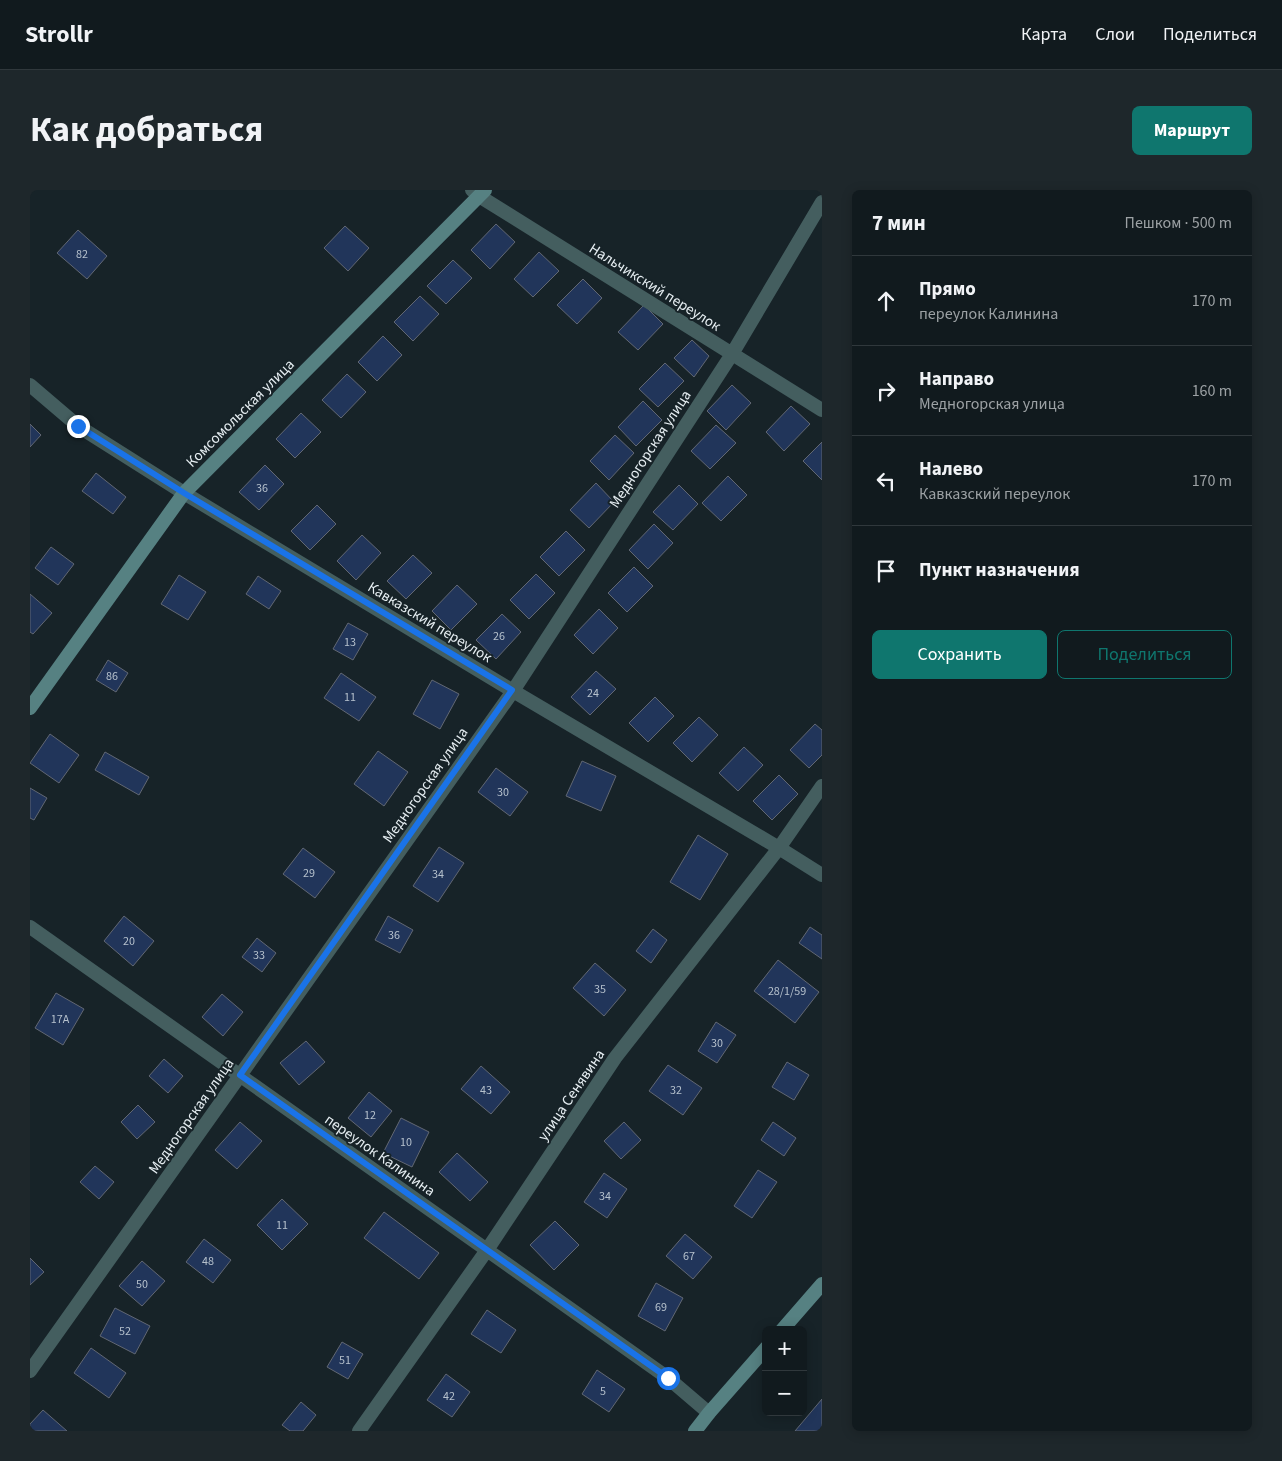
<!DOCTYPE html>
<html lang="ru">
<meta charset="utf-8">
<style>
:root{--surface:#111a1e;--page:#1e272b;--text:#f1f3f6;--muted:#9ca1a4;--line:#30383c;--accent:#0f766e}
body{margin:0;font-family:"Source Sans 3",sans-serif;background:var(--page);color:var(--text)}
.controls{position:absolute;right:15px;bottom:15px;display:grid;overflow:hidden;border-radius:8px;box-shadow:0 2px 12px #0003}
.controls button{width:45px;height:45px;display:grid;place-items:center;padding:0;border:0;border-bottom:1px solid var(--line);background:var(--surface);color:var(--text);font:25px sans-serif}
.stop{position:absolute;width:15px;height:15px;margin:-11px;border:4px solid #1a73e8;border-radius:50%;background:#fff}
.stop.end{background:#1a73e8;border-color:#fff;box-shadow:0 1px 5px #0008}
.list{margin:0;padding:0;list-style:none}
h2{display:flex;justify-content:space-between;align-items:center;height:65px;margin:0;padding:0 20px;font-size:21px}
h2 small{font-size:16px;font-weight:400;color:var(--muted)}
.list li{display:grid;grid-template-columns:32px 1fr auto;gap:15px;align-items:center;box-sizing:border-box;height:90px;padding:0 20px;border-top:1px solid var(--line)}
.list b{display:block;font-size:19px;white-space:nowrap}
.list p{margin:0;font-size:16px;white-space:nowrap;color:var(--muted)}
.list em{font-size:16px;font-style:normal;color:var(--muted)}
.actions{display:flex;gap:10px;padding:15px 20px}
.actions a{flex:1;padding:11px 0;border:1px solid var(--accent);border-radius:8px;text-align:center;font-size:18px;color:var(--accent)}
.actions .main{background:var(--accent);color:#fff}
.icon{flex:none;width:28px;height:28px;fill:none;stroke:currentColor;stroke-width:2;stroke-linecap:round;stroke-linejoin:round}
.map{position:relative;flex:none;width:792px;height:1241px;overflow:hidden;border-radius:8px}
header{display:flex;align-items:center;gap:30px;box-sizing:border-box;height:70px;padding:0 25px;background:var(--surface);border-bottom:1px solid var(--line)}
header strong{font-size:24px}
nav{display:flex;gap:28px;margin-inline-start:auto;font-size:18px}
.intro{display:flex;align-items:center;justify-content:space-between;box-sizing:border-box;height:120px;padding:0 30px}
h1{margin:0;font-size:35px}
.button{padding:12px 22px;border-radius:8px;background:var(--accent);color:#fff;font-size:18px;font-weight:700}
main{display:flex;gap:30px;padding:0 30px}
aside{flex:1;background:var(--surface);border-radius:8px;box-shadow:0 2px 12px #0003}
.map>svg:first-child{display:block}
.building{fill:#21355a;stroke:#616773}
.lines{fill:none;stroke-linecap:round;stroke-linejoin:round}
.minor{stroke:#445e5f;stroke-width:14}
.secondary{stroke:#568182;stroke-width:14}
.route{stroke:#1a73e8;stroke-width:6}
.labels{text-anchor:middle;stroke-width:4;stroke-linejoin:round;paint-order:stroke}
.number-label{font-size:12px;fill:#b5c0cc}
.street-label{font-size:15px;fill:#e6eef2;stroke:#172328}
</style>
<header>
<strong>Strollr</strong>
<nav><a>Карта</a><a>Слои</a><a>Поделиться</a></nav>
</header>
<div class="intro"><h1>Как добраться</h1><a class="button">Маршрут</a></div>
<main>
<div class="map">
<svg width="792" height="1241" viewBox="0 0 792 1241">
<rect width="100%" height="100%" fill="#172328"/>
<path class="building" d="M466 34 485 52 460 79 441 60Z
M315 36 339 58 318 81 294 58Z
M48 40 77 66 57 89 27 63Z
M509 62 529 81 503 107 484 89Z
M423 70 442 88 416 114 397 96Z
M553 89 572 108 547 134 527 115Z
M390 106 409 124 383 151 364 132Z
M614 115 633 134 608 160 588 142Z
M353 146 372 165 347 191 328 172Z
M662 150 679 166 664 187 644 168Z
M635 173 654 191 628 217 609 199Z
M317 184 336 202 311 228 292 210Z
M702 195 721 213 696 240 677 221Z
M613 211 632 230 606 256 588 237Z
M761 216 780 234 754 261 736 242Z
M271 223 291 242 265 268 246 249Z
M0 234 11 245 0 257Z
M686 235 706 253 680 279 661 261Z
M585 245 604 263 579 290 560 271Z
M792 252V290L773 271Z
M235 275 254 294 229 320 209 302Z
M66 283 96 307 83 324 52 301Z
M698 286 717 305 691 331 672 313Z
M566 293 584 312 559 338 540 320Z
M649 295 668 314 643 340 623 322Z
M287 315 306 334 280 360 261 341Z
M624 334 643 353 618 379 599 360Z
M536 341 555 360 529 386 510 367Z
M332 345 351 363 326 390 307 371Z
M21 357 44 374 28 395 5 378Z
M383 365 402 383 376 409 357 391Z
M604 377 623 396 597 422 578 403Z
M506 384 525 403 499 429 480 410Z
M149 385 176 402 158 430 131 414Z
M228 386 251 401 239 419 216 404Z
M427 395 447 414 421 440 402 421Z
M0 404 22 423 3 444 0 442Z
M569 419 588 438 563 464 544 445Z
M472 424 491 442 466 469 446 450Z
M318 433 338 444 323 470 303 459Z
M78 470 98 483 86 502 66 490Z
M566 481 586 499 560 525 541 507Z
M311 483 346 507 329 531 294 508Z
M402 490 429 504 410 539 383 524Z
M625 507 644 526 618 552 599 533Z
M669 527 688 545 662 572 643 553Z
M785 534 792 540V565L779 578 760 560Z
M20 544 49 565 29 593 0 573Z
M714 557 733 575 708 601 689 583Z
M348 561 378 582 354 616 324 594Z
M75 562 119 587 109 605 65 580Z
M552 571 586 586 571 621 536 606Z
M466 578 498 602 480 626 448 602Z
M749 585 768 604 742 630 723 611Z
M0 598 17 608 4 630 0 628Z
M668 645 698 664 670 710 640 692Z
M409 657 434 673 408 712 383 696Z
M273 658 305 682 285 708 253 684Z
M94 726 124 751 103 776 74 751Z
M358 726 383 740 370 763 345 750Z
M780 737 792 745V769L769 753Z
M623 739 637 750 621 773 606 761Z
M227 748 246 763 232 782 212 767Z
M748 770 789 802 765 833 724 801Z
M565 773 596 800 574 826 543 798Z
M26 803 54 819 33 855 5 838Z
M192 804 213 822 193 846 172 827Z
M686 832 706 845 687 873 668 861Z
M276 851 295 872 269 895 250 873Z
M134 869 153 886 138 903 119 886Z
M757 872 779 885 764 910 742 897Z
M638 875 672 898 653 925 619 901Z
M451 876 480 902 461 924 431 899Z
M339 902 362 921 341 947 318 928Z
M108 915 125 932 107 949 91 932Z
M371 928 399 942 382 977 353 963Z
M210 932 232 951 207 979 185 960Z
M594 932 611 950 591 969 574 951Z
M743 932 766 948 754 966 731 950Z
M427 963 458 992 440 1011 409 982Z
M65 976 84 992 69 1009 50 992Z
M728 980 747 992 722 1028 704 1016Z
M574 983 597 999 577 1028 554 1012Z
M252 1009 278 1034 252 1060 227 1035Z
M354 1022 409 1063 389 1089 334 1048Z
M525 1031 549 1055 524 1080 500 1055Z
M655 1044 682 1067 663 1089 636 1066Z
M174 1049 201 1070 183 1093 156 1072Z
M0 1068 14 1082 0 1095Z
M112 1071 135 1091 112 1116 89 1096Z
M626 1093 653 1108 635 1141 608 1126Z
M85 1118 120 1136 105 1164 70 1146Z
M457 1120 486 1140 471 1163 441 1144Z
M312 1152 333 1164 318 1189 297 1177Z
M61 1158 96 1183 79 1208 44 1183Z
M567 1180 595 1199 579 1222 552 1204Z
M416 1184 440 1202 422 1227 397 1210Z
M792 1209V1241H765Z
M271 1212 286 1225 273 1241H260L252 1235Z
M13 1220 37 1241H0V1234Z"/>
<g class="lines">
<path class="minor" d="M442 0 449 6 792 220
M0 195 48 236 154 303 483 501 749 658 792 685
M0 737 638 1188 679 1223
M0 1181 483 501 702 164 792 12
M329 1241 457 1060 585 868 749 658 792 596"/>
<path class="secondary" d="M0 518 154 303 455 0
M752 1140 792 1094
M665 1241 679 1223 736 1158"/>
</g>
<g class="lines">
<path class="route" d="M48 236 154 303 482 500 210 885 638 1188"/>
</g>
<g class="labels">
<g class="number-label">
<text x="52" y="68">82</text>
<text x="232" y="302">36</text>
<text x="469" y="450">26</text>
<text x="320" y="456">13</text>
<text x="82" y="490">86</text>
<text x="563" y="507">24</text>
<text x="320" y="511">11</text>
<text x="473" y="606">30</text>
<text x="279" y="687">29</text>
<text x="408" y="688">34</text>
<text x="364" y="749">36</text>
<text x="99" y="755">20</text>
<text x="229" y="769">33</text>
<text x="570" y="803">35</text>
<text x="757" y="805">28/1/59</text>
<text x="30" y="833">17А</text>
<text x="687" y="857">30</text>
<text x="456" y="904">43</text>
<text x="646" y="904">32</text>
<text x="340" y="929">12</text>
<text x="376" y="956">10</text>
<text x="575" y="1010">34</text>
<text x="252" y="1039">11</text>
<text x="659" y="1070">67</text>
<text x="178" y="1075">48</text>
<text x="112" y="1098">50</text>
<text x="631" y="1121">69</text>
<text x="95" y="1145">52</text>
<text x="315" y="1174">51</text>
<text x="573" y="1205">5</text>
<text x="419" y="1210">42</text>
</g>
<g class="street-label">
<text transform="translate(625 97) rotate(32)" y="5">Нальчикский переулок</text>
<text transform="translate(210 223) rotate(-45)" y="5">Комсомольская улица</text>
<text transform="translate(620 259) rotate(-57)" y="5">Медногорская улица</text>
<text transform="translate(400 432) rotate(31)" y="5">Кавказский переулок</text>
<text transform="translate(395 595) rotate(-55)" y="5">Медногорская улица</text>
<text transform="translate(541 905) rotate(-56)" y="5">улица Сенявина</text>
<text transform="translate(161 926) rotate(-55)" y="5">Медногорская улица</text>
<text transform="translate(350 965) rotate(35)" y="5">переулок Калинина</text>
</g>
</g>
</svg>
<div class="controls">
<button>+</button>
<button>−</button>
</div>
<div class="stop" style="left:638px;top:1188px"></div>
<div class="stop end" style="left:48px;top:236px"></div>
</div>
<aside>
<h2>7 мин<small>Пешком · 500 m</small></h2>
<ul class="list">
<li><svg class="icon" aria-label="ahead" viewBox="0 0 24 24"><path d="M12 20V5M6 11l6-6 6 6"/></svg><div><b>Прямо</b><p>переулок Калинина</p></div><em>170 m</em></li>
<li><svg class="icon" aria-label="right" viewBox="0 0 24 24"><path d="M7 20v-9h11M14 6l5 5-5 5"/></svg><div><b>Направо</b><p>Медногорская улица</p></div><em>160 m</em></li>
<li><svg class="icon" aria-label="left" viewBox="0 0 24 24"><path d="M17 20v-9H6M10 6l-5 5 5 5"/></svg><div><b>Налево</b><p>Кавказский переулок</p></div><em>170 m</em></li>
<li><svg class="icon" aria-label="arrive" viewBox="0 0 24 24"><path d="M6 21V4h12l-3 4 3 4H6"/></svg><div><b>Пункт назначения</b></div></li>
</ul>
<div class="actions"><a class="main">Сохранить</a><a>Поделиться</a></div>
</aside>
</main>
